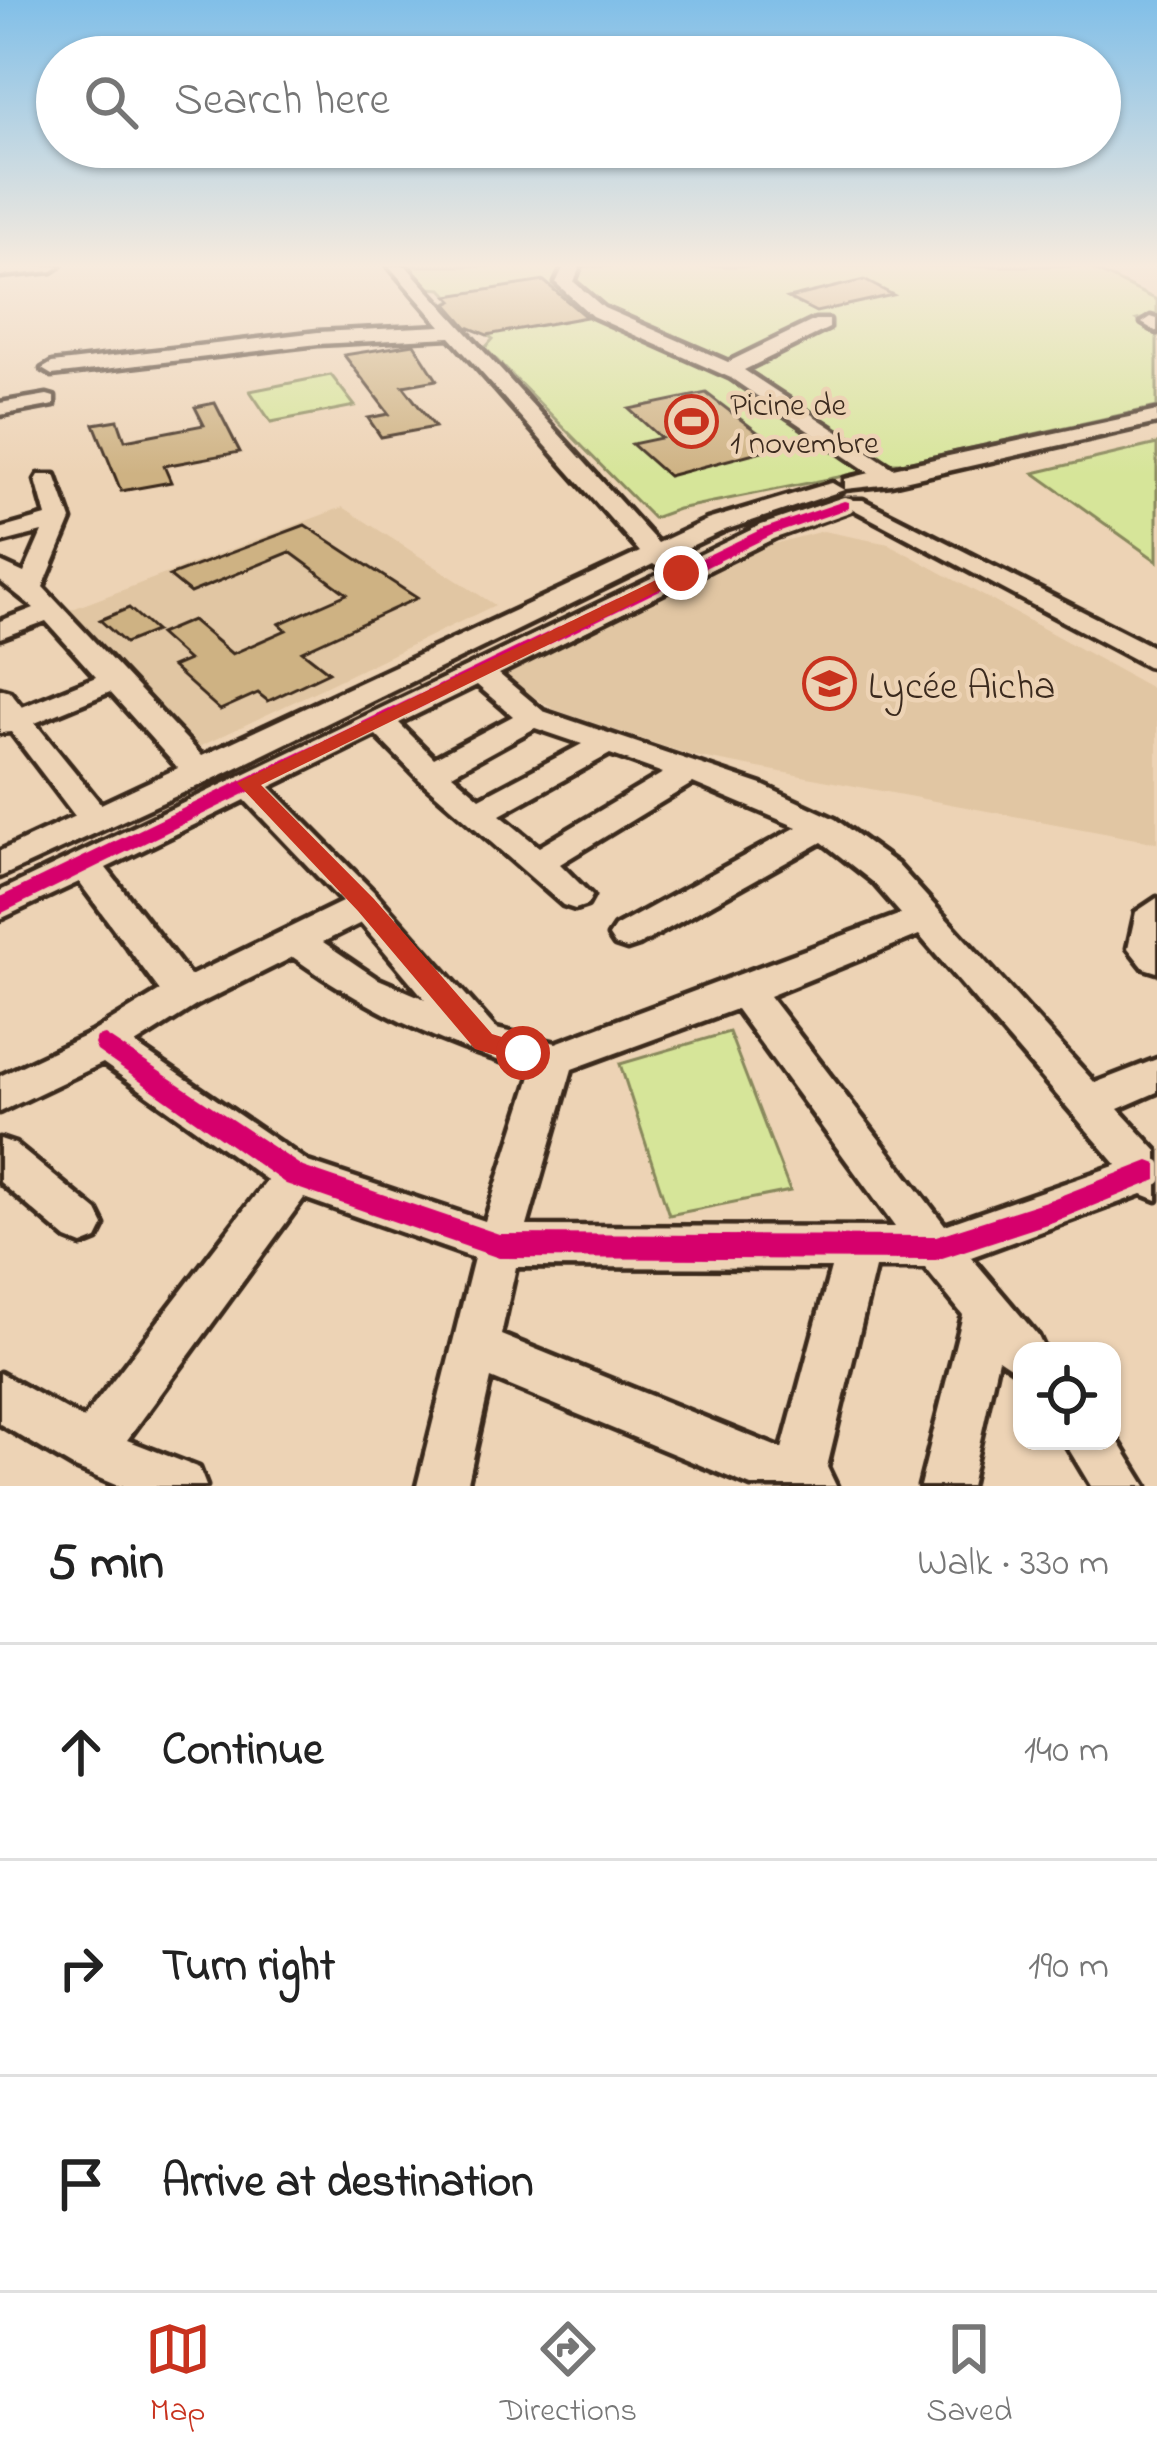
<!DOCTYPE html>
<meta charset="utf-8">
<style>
:root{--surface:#fff;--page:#f6f6f6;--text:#222;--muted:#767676;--line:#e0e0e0;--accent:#c8321e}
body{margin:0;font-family:"Indie Flower",sans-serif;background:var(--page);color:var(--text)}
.controls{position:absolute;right:36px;bottom:36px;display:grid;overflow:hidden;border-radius:24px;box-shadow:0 3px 9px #0004}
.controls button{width:108px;height:108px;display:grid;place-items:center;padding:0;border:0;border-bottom:3px solid var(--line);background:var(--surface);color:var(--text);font:60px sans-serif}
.stop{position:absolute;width:36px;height:36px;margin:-27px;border:9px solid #c8321e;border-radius:50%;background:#fff}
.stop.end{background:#c8321e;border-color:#fff;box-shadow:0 3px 12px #0008}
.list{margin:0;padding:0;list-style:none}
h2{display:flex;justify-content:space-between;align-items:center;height:156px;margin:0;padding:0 48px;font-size:51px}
h2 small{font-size:39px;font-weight:400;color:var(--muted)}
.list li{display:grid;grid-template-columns:78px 1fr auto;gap:36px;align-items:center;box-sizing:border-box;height:216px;padding:0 48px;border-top:3px solid var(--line)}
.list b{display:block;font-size:45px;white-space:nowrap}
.list em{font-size:39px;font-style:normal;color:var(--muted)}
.icon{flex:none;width:66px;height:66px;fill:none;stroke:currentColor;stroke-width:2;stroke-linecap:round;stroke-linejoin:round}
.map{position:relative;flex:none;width:1157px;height:1486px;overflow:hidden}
.search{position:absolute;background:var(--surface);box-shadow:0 3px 9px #0004;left:36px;right:36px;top:36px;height:132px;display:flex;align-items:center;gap:30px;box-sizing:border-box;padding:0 42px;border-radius:66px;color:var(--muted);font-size:45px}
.sheet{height:804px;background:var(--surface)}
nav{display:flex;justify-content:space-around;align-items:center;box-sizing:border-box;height:168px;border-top:3px solid var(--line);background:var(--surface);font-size:33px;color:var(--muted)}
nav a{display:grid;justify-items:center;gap:6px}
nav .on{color:var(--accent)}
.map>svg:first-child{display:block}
.built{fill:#e1c6a3}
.green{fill:#d6e599;stroke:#88885c;stroke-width:3}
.building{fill:#ceb283;stroke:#3b2a1e;stroke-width:3}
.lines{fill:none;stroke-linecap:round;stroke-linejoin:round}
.minor-casing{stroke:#3b2a1e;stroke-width:9}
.minor{fill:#edd3b5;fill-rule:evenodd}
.cycleway-casing{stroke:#edd3b5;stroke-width:8}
.cycleway{fill:#d6006c;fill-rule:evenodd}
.route{fill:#c8321e}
.labels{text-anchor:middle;stroke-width:9;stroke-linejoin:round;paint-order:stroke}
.far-poi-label{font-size:33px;fill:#3b2a1e;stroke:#edd3b5;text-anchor:start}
.poi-label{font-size:39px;fill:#3b2a1e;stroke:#edd3b5;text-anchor:start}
</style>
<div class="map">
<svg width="1157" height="1486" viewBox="0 0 1157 1486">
<rect width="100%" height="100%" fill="#edd3b5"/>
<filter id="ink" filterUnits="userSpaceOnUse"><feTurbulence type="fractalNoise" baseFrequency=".00833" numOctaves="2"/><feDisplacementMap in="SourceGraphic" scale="24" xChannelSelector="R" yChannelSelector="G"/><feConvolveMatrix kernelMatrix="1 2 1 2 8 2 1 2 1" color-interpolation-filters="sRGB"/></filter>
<g filter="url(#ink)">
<path class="built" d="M343 507 495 605 197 748 67 611Z
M823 531 889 544 1157 691V843L690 755 553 709 502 676 765 546Z"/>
<path class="green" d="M409 266H1086L1157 300V315L1137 320 1157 331V407L902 463H860L864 472 678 509 653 518 485 348 493 339C476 326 461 322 445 305L452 300 442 289 429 288Z
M331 375 355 406 271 422 250 391Z
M1157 444V561L1034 473Z
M729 1032 790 1191 669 1215 620 1064Z"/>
<path class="building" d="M864 280 893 295 816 312 788 298Z
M544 281 586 317 487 335 467 327 447 304 453 301 448 296Z
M414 344 437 380 403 386 435 427 381 437 368 418 389 414 344 355Z
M706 393 777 447 668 476 632 444 661 438 629 409Z
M215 403 240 452 164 466 171 482 121 491 94 424 118 420 125 440 204 425 195 407Z
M305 525 417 598 302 651 329 672 268 701 258 693 220 710 172 667 188 660 159 634 192 620 232 654 286 630 279 624 347 594 290 552 190 593 169 576Z
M129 608 155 631 125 643 100 620Z"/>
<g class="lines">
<defs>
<path id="minor" d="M0 266H60L52 271 0 276Z
M389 266H406L658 543 707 520 824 485 832 483 844 490 725 530 672 555 682 564 758 527 836 500H863L1157 649V668L1147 666 853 509 776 537 499 674 543 711 762 785 835 819 897 864 1095 1083 1157 1059V1092L1118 1109 1157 1151V1200L1142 1194 971 1257 1038 1336 1045 1351H1022V1375L998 1359 970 1486H920L963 1315 925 1268H875L827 1467 836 1486H751L491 1378 467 1486H417L474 1258 304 1198 127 1440 199 1468 206 1486H118L73 1467 0 1424V1373L83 1419 267 1180 103 1063 0 1112V1076L91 1033 160 991 79 882 0 919V891L665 572 653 564 211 780 0 877V851L75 816 11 732 0 733V689L10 692 22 707 96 677 46 621 0 638V621L34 608 0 581V562L24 573 42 532 0 543V529L46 516 36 480 39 475H55L71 520 43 587 202 756 640 552 450 337 318 344 52 375 42 369 52 363 318 332 441 326ZM477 685 513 716 434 758 399 723ZM110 692 178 768 101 804 35 723ZM535 728 582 744 480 798 452 774ZM376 735 420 780 563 905 575 909 587 905 592 896 560 864 693 783 797 827 615 927 609 936 615 945 627 949 639 945 822 842 873 882 901 914 556 1043 496 1029 378 896 270 787ZM610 754 663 773 539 847 500 815ZM245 800 342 902 190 976 106 868ZM361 923 425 999 376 978 323 942ZM919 935 1117 1165 945 1225 769 996ZM293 957C366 1009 446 1048 533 1070L485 1221 308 1162 135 1044 197 1005ZM736 1009 895 1227 527 1226 572 1069ZM516 1267 831 1268 782 1449 501 1335Z
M564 266H580L574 282 604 308 728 362 815 320H829V328L744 370 893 468 1157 411V423L891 484 845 489V479L870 473 731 378 592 316 556 283Z
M1151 317 1157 319V332L1142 323Z
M47 395 54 397V405L0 415V403Z
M1157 898V972L1144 968 1128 948 1136 912Z
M0 1139 15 1144 97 1211 104 1225 97 1239 82 1245 67 1239 0 1182Z
M1112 1431 1146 1486H1091L1064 1441H1112Z"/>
</defs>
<use href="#minor" class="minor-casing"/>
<use href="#minor" class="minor"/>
<defs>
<path id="cycleway" d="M844 501 849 502V508L772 535 0 914V897L762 529Z
M105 1035 303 1167 499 1234 936 1236 1052 1199 1149 1161 1157 1164V1180L1053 1222 936 1260 499 1258 286 1184 97 1051 94 1044 97 1037Z"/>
</defs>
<use href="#cycleway" class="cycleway-casing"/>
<use href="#cycleway" class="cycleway"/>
</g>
</g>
<linearGradient id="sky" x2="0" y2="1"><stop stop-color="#81bfe8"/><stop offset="0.56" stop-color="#f7ebde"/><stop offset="1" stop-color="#f7ebde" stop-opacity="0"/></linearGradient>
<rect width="1157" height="474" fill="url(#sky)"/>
<path class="route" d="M681 568 689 573 687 577 261 785 374 899 492 1034 532 1046 536 1053 523 1063 475 1049 358 911 237 783Z"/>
<defs>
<symbol id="stadium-ring" viewBox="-11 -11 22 22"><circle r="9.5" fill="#edd3b5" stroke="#c8321e" stroke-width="1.5"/><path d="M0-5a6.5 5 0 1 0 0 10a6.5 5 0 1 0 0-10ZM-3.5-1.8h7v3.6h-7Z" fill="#c8321e"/></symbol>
<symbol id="school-ring" viewBox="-11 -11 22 22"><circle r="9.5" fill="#edd3b5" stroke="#c8321e" stroke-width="1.5"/><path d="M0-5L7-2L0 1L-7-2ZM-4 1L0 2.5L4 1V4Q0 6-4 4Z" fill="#c8321e"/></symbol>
</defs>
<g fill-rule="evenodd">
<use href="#stadium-ring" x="662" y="392" width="59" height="59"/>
<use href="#school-ring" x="800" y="654" width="59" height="59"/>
</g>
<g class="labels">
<g class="far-poi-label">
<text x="730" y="415">Picine de<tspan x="730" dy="38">1 novembre</tspan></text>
</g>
<g class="poi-label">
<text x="868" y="698">Lycée Aicha</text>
</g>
</g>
</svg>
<div class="controls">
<button><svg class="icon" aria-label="locate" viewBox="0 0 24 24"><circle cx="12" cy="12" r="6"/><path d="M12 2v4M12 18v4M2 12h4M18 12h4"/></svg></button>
</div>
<div class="stop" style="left:523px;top:1053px"></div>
<div class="stop end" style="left:681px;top:573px"></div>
<div class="search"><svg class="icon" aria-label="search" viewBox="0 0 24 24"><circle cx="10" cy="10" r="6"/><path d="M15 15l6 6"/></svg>Search here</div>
</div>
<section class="sheet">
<h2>5 min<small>Walk · 330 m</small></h2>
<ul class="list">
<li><svg class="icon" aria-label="ahead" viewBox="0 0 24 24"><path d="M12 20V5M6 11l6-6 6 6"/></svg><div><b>Continue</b></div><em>140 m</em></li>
<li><svg class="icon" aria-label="right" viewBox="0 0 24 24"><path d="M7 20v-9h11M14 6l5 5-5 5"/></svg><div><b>Turn right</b></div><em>190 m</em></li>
<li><svg class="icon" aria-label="arrive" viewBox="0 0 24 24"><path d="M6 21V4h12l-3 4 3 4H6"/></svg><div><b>Arrive at destination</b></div></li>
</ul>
</section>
<nav>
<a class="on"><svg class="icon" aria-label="map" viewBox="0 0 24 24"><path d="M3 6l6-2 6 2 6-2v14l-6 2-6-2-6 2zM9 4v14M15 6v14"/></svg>Map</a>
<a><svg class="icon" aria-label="directions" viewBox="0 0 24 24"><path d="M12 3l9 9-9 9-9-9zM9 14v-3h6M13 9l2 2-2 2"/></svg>Directions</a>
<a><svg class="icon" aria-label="saved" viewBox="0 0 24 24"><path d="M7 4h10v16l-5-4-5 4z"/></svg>Saved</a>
</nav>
